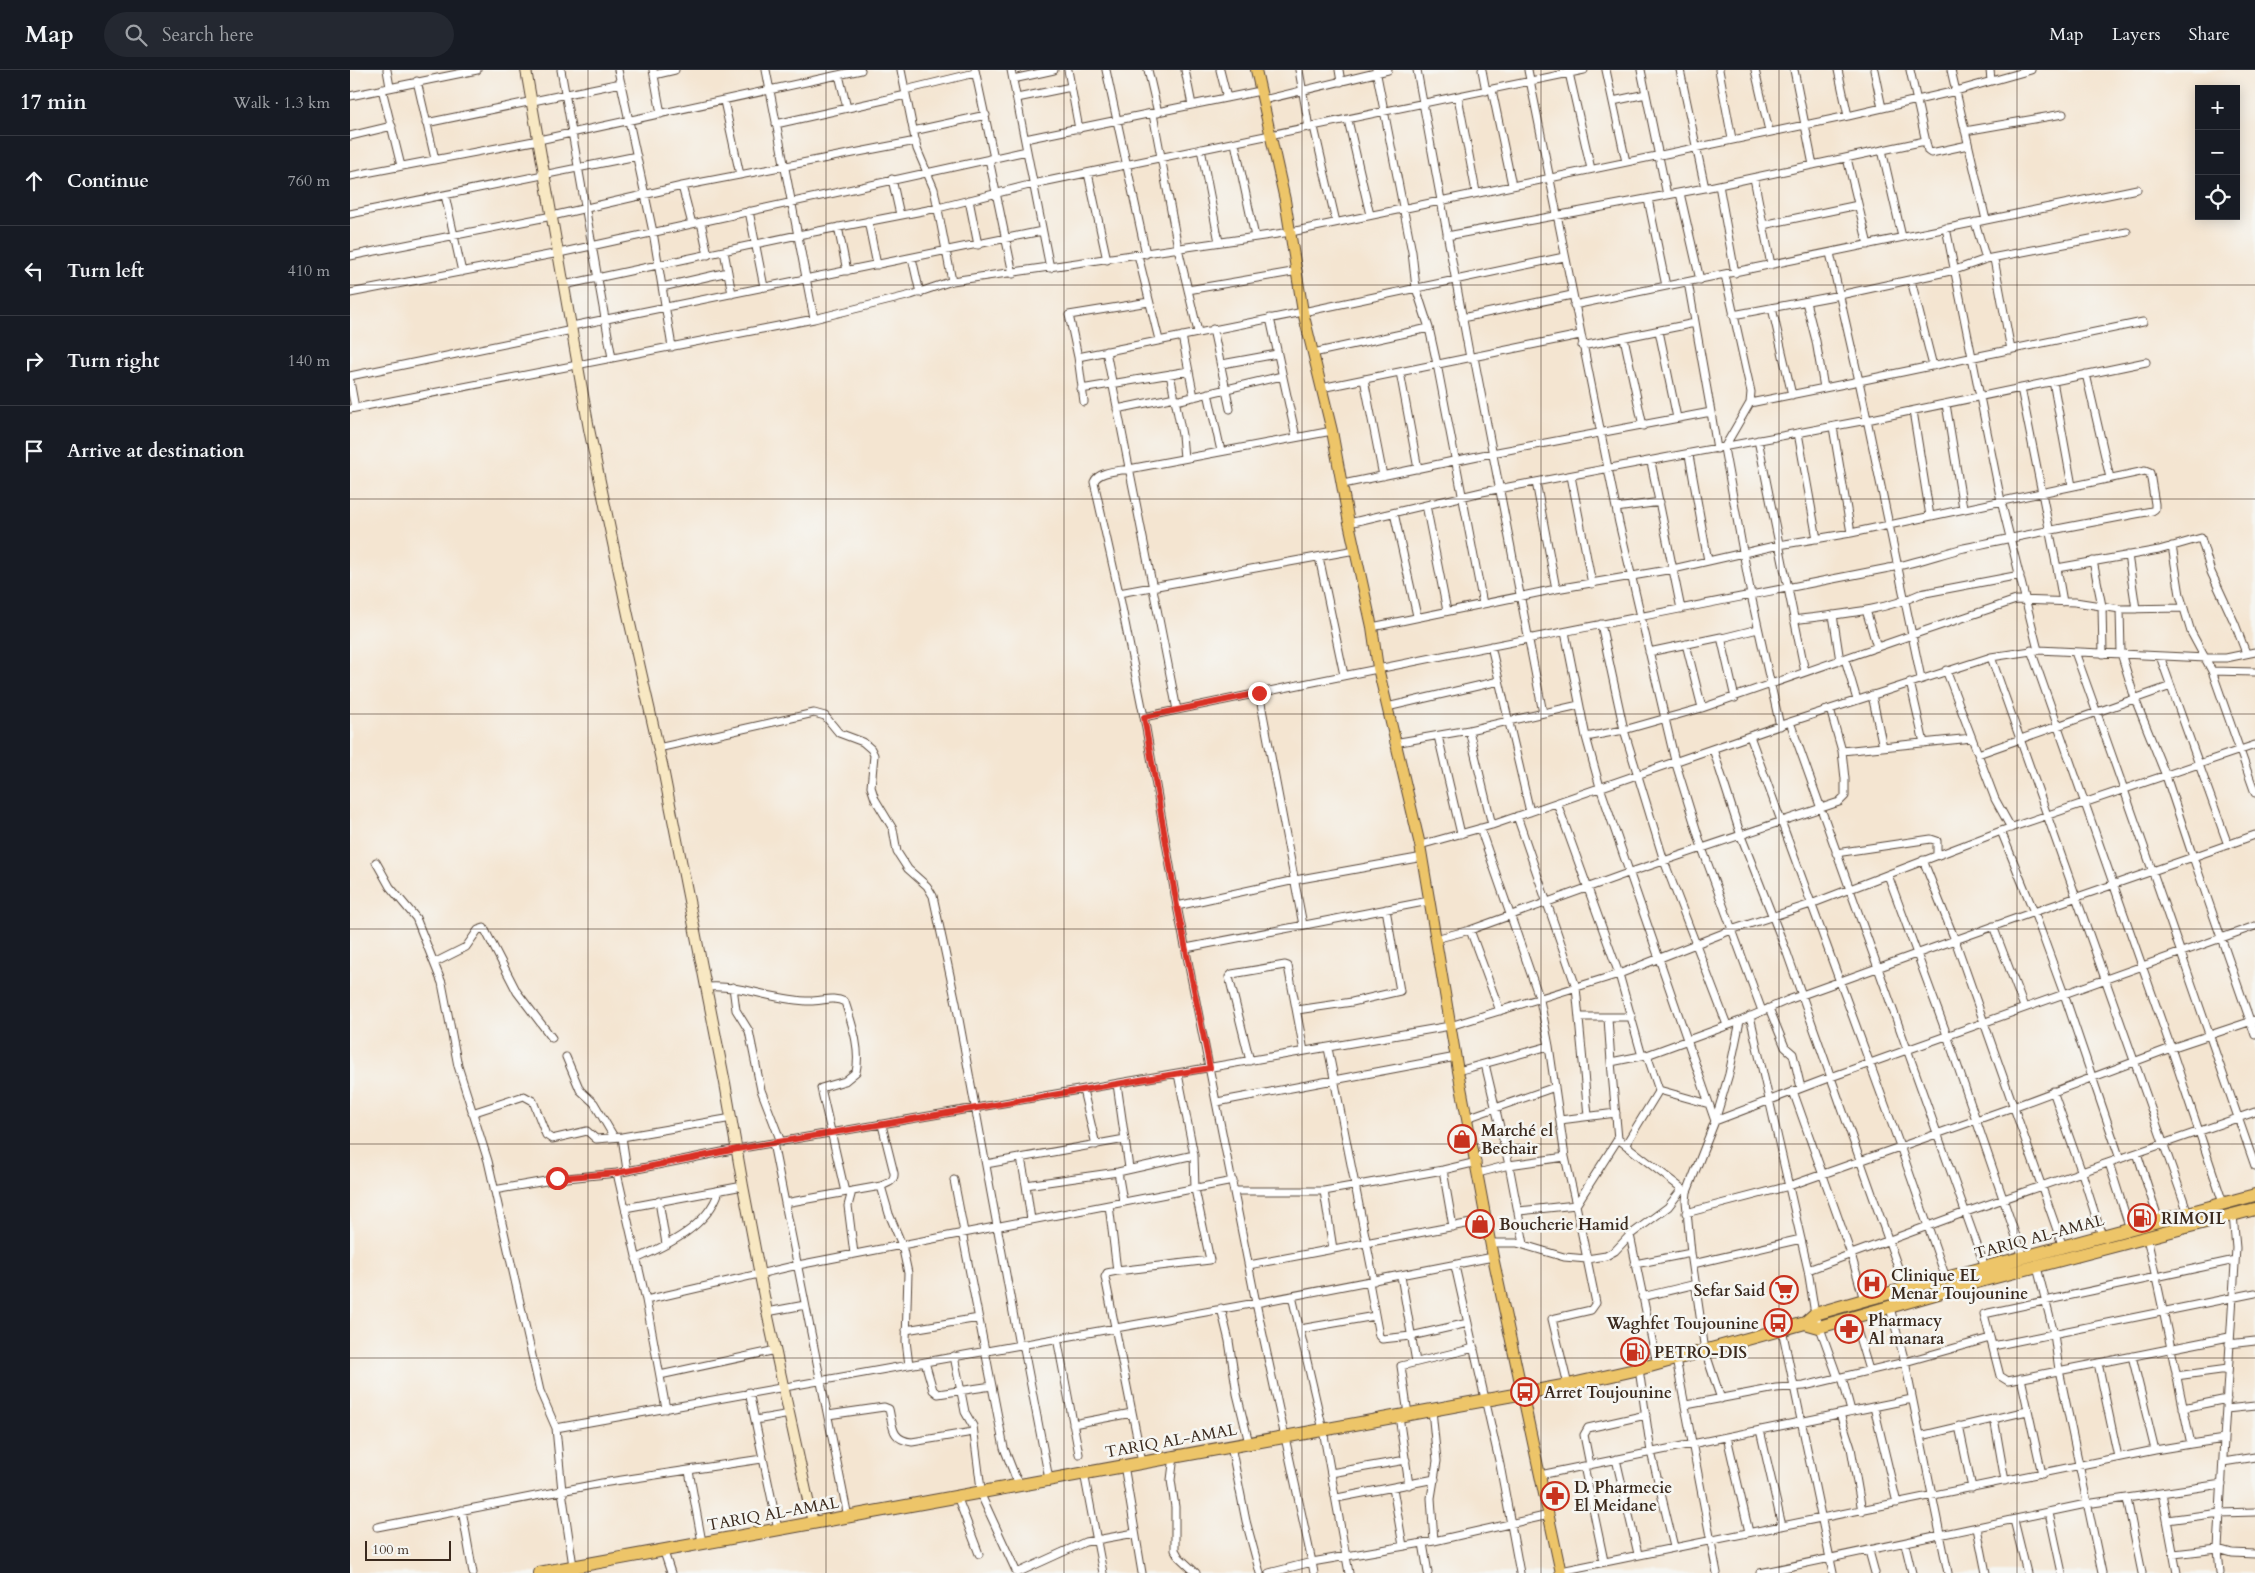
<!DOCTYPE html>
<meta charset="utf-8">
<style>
:root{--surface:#171b24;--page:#242831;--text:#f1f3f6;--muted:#9ea1a6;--line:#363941}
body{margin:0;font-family:Cardo,serif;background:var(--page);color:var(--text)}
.controls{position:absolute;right:15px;top:15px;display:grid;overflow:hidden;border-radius:0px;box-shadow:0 2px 12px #0003}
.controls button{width:45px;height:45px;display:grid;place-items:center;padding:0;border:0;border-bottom:1px solid var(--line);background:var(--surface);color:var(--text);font:25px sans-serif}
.scale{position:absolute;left:15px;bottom:12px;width:86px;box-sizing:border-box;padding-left:5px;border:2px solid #3b2a1e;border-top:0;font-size:14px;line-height:18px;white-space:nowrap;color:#3b2a1e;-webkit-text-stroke:4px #f6f6f2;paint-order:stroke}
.stop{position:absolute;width:15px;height:15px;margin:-11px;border:4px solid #d93025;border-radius:50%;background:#fff}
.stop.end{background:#d93025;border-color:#fff;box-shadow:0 1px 5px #0008}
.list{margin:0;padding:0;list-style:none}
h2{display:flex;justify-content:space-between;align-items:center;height:65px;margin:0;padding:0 20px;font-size:21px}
h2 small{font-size:16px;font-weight:400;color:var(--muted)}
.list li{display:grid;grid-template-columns:32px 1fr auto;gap:15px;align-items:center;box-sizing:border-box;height:90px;padding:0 20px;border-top:1px solid var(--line)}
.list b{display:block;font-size:19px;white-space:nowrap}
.list em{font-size:16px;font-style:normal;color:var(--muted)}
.icon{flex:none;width:28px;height:28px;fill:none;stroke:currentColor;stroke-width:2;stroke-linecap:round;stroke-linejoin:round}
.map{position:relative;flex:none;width:1905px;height:1503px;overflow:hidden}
header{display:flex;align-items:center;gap:30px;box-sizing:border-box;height:70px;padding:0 25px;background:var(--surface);border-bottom:1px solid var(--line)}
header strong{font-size:24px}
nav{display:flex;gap:28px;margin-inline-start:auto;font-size:18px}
.search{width:350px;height:45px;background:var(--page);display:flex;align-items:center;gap:12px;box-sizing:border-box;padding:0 18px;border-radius:28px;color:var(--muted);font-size:19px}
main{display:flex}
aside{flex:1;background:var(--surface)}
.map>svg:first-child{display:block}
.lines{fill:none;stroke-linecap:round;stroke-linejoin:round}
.street-casing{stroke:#574639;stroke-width:9}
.secondary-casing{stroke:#574639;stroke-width:12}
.primary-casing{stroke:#574639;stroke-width:12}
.highway-casing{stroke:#574639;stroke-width:14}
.street{stroke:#fff;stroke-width:7}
.secondary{stroke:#f8e8c3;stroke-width:10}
.primary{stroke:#edc569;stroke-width:10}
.highway{stroke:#edc569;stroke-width:12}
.route{stroke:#d93025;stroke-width:6}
.grid{fill:none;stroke:#3b2a1e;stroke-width:1;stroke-opacity:0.55}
.labels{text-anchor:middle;stroke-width:5;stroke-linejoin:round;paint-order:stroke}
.poi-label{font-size:16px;font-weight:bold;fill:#3b2a1e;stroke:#f6f6f2;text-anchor:start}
.street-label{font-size:16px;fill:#3b2a1e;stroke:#f6f6f2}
</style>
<header>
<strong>Map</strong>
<div class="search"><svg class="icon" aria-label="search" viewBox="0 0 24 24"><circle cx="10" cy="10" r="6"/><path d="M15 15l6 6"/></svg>Search here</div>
<nav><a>Map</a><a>Layers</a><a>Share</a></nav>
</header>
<main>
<aside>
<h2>17 min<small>Walk · 1.3 km</small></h2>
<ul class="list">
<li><svg class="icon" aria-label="ahead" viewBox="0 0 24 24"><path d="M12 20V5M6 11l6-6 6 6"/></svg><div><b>Continue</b></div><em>760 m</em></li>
<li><svg class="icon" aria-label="left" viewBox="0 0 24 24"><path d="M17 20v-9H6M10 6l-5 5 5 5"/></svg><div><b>Turn left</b></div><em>410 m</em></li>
<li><svg class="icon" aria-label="right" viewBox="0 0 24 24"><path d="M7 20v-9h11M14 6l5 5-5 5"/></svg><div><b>Turn right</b></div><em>140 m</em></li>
<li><svg class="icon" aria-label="arrive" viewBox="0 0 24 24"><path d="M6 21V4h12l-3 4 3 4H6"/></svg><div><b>Arrive at destination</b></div></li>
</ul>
</aside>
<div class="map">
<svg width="1905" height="1503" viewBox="0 0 1905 1503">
<rect width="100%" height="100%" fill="#f6f6f2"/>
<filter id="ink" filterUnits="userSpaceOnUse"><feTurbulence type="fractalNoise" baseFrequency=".02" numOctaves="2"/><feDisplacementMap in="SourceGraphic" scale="10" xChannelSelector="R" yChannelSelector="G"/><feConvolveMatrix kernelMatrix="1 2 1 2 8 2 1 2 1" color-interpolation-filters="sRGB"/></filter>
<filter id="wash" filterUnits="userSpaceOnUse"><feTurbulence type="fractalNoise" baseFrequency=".0096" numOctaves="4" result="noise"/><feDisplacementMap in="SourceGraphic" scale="20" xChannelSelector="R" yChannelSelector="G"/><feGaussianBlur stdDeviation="1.12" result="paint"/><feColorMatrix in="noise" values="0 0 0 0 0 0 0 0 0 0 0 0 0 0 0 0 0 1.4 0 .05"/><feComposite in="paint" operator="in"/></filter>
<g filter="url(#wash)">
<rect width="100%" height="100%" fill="#f4e5d1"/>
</g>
<g filter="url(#ink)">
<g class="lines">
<defs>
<path id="street" d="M37 0 40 17
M211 0 262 288
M268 0 303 162 322 277
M303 0 311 44
M416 0 464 249
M551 0 567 79 584 119 602 211
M625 0 644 88
M661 0 700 198
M718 0 729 59
M756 0 796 184
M798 0 808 43
M835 0 842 35
M870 0 877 28
M949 0 959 58
M989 0 991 12
M1026 0 1062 182 1066 218 1079 258 1087 294 1133 534
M1067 0 1120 288
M1132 0 1136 21
M1178 0 1269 453 1325 691 1352 778 1412 941
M1256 0 1276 92
M1291 0 1317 125
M1330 0 1355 118
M1369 0 1382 69
M1405 0 1419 61
M1444 0 1463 95
M1488 0 1498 46
M1524 0 1532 38
M1560 0 1578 81 1581 83 1618 75
M1601 0 1636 150
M1640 0 1641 11
M1219 3 1241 99
M304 5 325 0
M489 5 497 38
M663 9 704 0
M67 11 85 89
M32 19 51 96
M555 20 625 3
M1142 20 1162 115
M0 26 127 0
M1108 27 1126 122
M667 28 721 17
M913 30 1038 0
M374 31 390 105
M1263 31 1296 24
M803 44 828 178 848 262
M998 50 1020 145
M76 53 271 13
M426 54 556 25
M964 57 986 152
M563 61 636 45
M1615 61 1713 44
M0 66 42 56
M675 69 910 21
M885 73 905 167
M851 79 869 172
M1532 80 1552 167
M1497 88 1518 175
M639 89 663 204
M738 103 757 190
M0 106 189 70 511 0
M1404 108 1421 195
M542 109 550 145
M1369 115 1385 203
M332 116 342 154
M1330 123 1350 210
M95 125 112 202
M1298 129 1316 216
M619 130 628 175
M399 141 414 217
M0 144 287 86
M518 151 527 195
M351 152 358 185
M1625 152 1636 189
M1413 155 1508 135
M488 157 497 201
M1596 158 1651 431 1688 580
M1097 166 1355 118 1575 71
M374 181 382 224
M1480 183 1509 311 1793 252
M788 185 809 270
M0 186 202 146 332 116 566 71
M562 188 570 223
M1644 189 1661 280
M1375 205 1401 322 1400 333 1374 378 1401 525 1430 656
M1561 210 1583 296
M1338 212 1361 342
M214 215 448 165 588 138 683 114 1234 0
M312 217 378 202
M838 220 948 201
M0 223 209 183 677 81
M1456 232 1466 271 1474 318
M1224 235 1787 119
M1422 238 1442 325
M1383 245 1490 225 1605 200 1636 189 1777 162
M920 248 946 367
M1112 248 1222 225
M222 256 692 161
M863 259 880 339
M1309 261 1327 348
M832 266 844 327
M1274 268 1293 356
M1232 276 1345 253
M756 281 827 640
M963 283 1079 258
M728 287 953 242 1214 187
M1124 287 1193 643
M872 294 927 284
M1050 302 1068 399
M820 304 832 365 834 388
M1736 304 1760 408
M0 306 222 260
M1014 309 1033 406
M0 311 5 338
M1703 311 1722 416
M971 318 1230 265
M1671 318 1707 498 1809 480 1851 468 1861 502 1885 554 1896 583
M731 319 839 301
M858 323 871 381
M826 331 932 306
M734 332 728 287 719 245 799 232
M1400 333 1509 311 1571 608
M1596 334 1613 438
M0 339 464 249 561 225 602 211 941 162 1498 46 1606 21 1681 0
M767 339 825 327
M1563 341 1580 446
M1483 357 1501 463
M1448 363 1467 469
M1408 370 1455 602
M1339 385 1358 491
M1301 392 1331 539
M1221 406 1242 514
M1186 412 1206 519
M993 414 1142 383 1361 342 1367 379
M1076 435 1097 541
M1266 438 1310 432
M1044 443 1067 546
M999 453 1132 422 1517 350 1796 292
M1822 476 1830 525 1841 562 1862 601 1905 723
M1778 485 1786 539
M969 487 994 605
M1743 491 1752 536 1753 584
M1707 498 1713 532
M769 523 744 412C748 401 769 401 779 399L982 361
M1770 539 1771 583 1785 629 1816 706 1843 787 1905 765
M1516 540 1527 577
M1483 545 1490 591
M1444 550C1487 544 1531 542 1570 524L1670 505
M1251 554 1274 660 1314 791 1377 955
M1215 562 1236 667 1250 717 1365 1051
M1372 568 1408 559
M1336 574 1352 638
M1141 576 1180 742
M1681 580 1821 978 1873 1133
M1299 582 1371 567 1385 628
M1725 582C1787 753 1845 925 1905 1096
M1810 586 1878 775
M1641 587 1838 1143
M1495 589 1507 630
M1596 600 1628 684 1821 616
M1862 601 1905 602
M1560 612 1574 673
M909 623 953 855
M1522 625 1533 677
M1037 637 1149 611
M1480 639 1492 681 1622 668
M794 647 769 523 1005 480
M1440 652 1635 1197
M1119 660 1229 635
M1088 666 1111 764
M1400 666 1550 1076 1596 1208
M1236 667 1274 660 1352 638 1562 565 1666 530 1725 532 1770 539 1833 538
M1044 673 1119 660 1142 755
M308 678 464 643 475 646 489 663 513 672 521 679 524 685 521 717 525 729 543 759 547 782 558 799 577 816 583 826 606 933 669 1275
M1363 679 1391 766 1437 883 1556 1220
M1628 684 1645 729 1661 758
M1167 746 1226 917 1238 1046
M1651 761 1684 842 1843 787 1905 965
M1070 775 1142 755 1440 652 1641 587 1688 580 1856 588H1876L1905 582
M1486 783 1581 769 1587 771V785
M1073 787 945 810 827 836 906 1233 962 1492 1084 1471 1199 1445
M26 792 40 817 66 848 92 913 108 996 138 1091 190 1321 206 1358 212 1421 223 1496
M1538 805 1597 965 1673 1187
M827 836 794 647C1044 594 1294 546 1544 497 1568 492 1591 484 1614 478 1677 464 1739 453 1802 441L1805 439V434L1800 403 1795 401 1501 463 1429 475 1323 499 1206 519 1022 557
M1643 856 1674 937
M1120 860 1150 941
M1085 869 1120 860 1278 803 1489 732 1495 726V709L1492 681
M836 878 1079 831
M84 893 116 877 128 860 134 858 167 922 202 968
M357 917C392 914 425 931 460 931 473 931 483 926 495 932 502 954 511 979 506 1002L495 1011 471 1018 495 1122
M383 917 386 940 399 961 411 1020 431 1072
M1419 938 1435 977 1443 984 1451 1018
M947 940 1002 932 1050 921 1036 839
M1400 946 1458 1200 1465 1244 1488 1308
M1231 947H1282
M1258 948 1261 992
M978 978 1024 1211
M1296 985 1261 992 1268 1069 1335 1121
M1292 986 1269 904 1384 859 1461 834 1651 761 1905 675
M216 987 230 1020 244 1033 264 1067
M900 991 879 907 882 904 935 895 938 896 954 981
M1108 1001 1199 976 1190 930 1130 758
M767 1014 779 1098
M733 1020 746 1075
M1309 1020 1297 985 1390 951 1438 930 1605 870 1573 790
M1443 1021 1501 1184 1514 1230
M1703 1021 1732 1103 1752 1166
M867 1032 1106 987
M122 1043 174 1026 183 1031 196 1065 202 1069 237 1061 246 1069 272 1067 382 1048
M1117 1048 1205 1017
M1210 1050 1266 1043
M1365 1051 1481 1007 1905 856
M272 1067 277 1100
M423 1073 498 1447
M1276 1074 1309 1020 1359 1034
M1787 1083 1809 1151
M671 1088 676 1115 768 1102 844 1085
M1759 1093 1780 1159
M636 1094 775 1069
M1093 1100 1103 1157
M768 1102 773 1131
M1128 1103 1159 1095 1135 994
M604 1110 614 1162
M676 1115 681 1150
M531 1116 539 1144 552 1175 558 1203 556 1271 559 1295
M144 1120 207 1109 267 1103
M502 1121 498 1136 504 1184
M885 1121H974L1093 1100 1127 1092
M974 1121 983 1179
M309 1131 316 1174
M435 1133 531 1116C538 1113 545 1111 544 1103L532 1055
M759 1135 767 1201
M275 1138 393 1116
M1169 1141 1226 1135 1215 1087 1199 976
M1336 1143 1439 1116 1663 1037 1821 978 1905 950
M612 1162 654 1378 665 1406 671 1415
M1280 1165 1307 1294
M1797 1168C1813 1236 1826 1305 1841 1374L1874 1369 1886 1178 1883 1145
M1141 1173H1167L1214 1187 1237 1189 1226 1135 1268 1069
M1174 1174 1159 1095 1215 1087
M1713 1177 1605 870 1684 842 1714 924 1770 1089
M286 1189C318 1175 358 1156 369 1121
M1285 1194 1341 1183
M1343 1194 1451 1169
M899 1195 1137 1150
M1105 1196 1150 1395 1170 1503
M1687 1197 1704 1264 1709 1300 1752 1503
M1458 1200 1616 1142 1905 1042
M1051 1206 1066 1292
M1019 1212 1029 1266 1032 1269 1061 1266 1118 1253
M942 1226 973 1360 999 1503
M1292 1227 1346 1214
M296 1230 267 1103 387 1079 1100 956 1269 904 1207 733
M871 1238 879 1271 887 1324 899 1373
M1540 1238 1555 1292 1598 1503
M417 1242 455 1235
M1503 1247 1519 1300
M950 1259 1025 1246
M1432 1259 1483 1503
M556 1260 629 1248
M1879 1267 1658 1311 1650 1306 1634 1244 1885 1190
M707 1268 729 1384
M673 1274 699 1409
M1879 1274 1905 1271
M1643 1276 1905 1223
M604 1286 615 1342 623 1356 632 1427 667 1503
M1782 1286 1805 1380
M1326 1289 1367 1503
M575 1292 583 1320 588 1324 642 1316
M1748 1293 1768 1387
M1289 1299 1301 1382 1324 1477
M310 1305 426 1280
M1826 1306 1878 1299
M1492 1307 1501 1341
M1671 1308 1692 1404
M1218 1315 1202 1249 1241 1240 1246 1233 1237 1189 1256 1186 1265 1181 1280 1165 1318 1137 1332 1119
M399 1322 428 1459
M1371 1329 1355 1281 1341 1183 1336 1131 1337 1122 1365 1051 1379 1004 1390 951
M1336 1335 1426 1318 1454 1316 1555 1292 1640 1268
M1524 1337 1547 1433
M1833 1338 1877 1329
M316 1339 296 1230 448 1195 883 1111
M1876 1339 1905 1336
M1082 1340 1087 1391 1081 1428 1084 1471
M1058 1344 1051 1296 1124 1278
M1490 1344 1501 1378 1512 1441
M478 1345 534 1337 539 1339C543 1356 541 1370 562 1372L623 1362
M1049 1346 1059 1415
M1644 1348 1655 1411
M405 1350 440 1344
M723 1354 782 1343
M1609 1356 1622 1418
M206 1358 906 1233 1143 1187
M1410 1360 1432 1456
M1570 1366 1677 1341
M1377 1367 1399 1462
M881 1376 896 1451 910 1503
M824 1386 821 1410 825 1437V1480L829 1487 846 1503
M1266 1389 1288 1484
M792 1392 755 1207 757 1203 767 1201 860 1190 845 1119 844 1085 828 1004
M1873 1392 1905 1387
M774 1395 792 1503
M1240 1395 1234 1365 1238 1358 1296 1345
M1234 1396 1254 1491
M339 1401 352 1472
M981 1403 1056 1390
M1190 1405 1562 1329
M735 1408 753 1503
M1043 1418 1053 1476
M1812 1423 1827 1503
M607 1426 629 1484
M987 1428 1085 1409
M1777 1429 1792 1503
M112 1440 123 1503
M1699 1443 1712 1503
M1664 1450 1677 1503
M1817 1450 1870 1443 1905 1442
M27 1457 252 1413 412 1389
M1627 1458 1636 1503
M1073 1473 1078 1503
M1555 1474 1562 1503
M313 1479 321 1503
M1519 1481 1525 1503
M1824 1484 1868 1479 1882 1483 1905 1484
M1211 1501 1805 1380 1841 1374
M667 1503 735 1472 785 1463
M919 1503 962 1492 964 1503
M1410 1503 1736 1434 1872 1414
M1870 1503 1868 1479 1874 1369"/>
<path id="secondary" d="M176 0 239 359 278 545 312 694 375 1013 393 1116 417 1242 463 1453"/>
<path id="primary" d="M906 0 935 130 953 242 982 361 999 453 1022 557 1028 598 1070 775 1108 1001 1143 1187 1211 1503"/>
<path id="highway" d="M1455 1253 1469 1257 1634 1210 1905 1139
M189 1503 1218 1315 1289 1299 1455 1253 1465 1244 1514 1230 1905 1125"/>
</defs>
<use href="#street" class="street-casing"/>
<use href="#secondary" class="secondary-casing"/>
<use href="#primary" class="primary-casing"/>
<use href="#highway" class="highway-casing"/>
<use href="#street" class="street"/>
<use href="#secondary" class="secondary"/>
<use href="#primary" class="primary"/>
<use href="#highway" class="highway"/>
</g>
</g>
<g class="lines" filter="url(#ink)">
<path class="route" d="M207 1108 267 1103 387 1079 860 998 827 836 794 647 909 623"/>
</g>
<path class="grid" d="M238 0V1503M476 0V1503M714 0V1503M952 0V1503M1191 0V1503M1429 0V1503M1667 0V1503M0 215H1905M0 429H1905M0 644H1905M0 859H1905M0 1074H1905M0 1288H1905"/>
<defs>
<symbol id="shop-ring" viewBox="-11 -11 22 22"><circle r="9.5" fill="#f6f6f2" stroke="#c8321e" stroke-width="1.5"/><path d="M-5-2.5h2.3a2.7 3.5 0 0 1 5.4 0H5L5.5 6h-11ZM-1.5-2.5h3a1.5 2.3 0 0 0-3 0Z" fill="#c8321e"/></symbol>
<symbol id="fuel-ring" viewBox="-11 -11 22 22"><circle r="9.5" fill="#f6f6f2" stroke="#c8321e" stroke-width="1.5"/><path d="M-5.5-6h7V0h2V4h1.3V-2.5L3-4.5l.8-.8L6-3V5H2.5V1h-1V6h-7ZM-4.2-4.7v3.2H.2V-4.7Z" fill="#c8321e"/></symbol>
<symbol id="hospital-ring" viewBox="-11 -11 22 22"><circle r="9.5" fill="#f6f6f2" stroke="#c8321e" stroke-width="1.5"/><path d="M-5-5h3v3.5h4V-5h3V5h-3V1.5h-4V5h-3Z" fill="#c8321e"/></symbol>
<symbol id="supermarket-ring" viewBox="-11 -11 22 22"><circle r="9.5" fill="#f6f6f2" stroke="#c8321e" stroke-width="1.5"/><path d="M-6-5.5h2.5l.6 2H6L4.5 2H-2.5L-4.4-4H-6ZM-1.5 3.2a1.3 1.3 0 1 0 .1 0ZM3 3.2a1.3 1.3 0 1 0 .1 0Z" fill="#c8321e"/></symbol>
<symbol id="bus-ring" viewBox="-11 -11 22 22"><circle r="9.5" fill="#f6f6f2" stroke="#c8321e" stroke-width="1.5"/><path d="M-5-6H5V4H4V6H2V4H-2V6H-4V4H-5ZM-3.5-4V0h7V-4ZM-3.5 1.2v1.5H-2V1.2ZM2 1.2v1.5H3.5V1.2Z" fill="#c8321e"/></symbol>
<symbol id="pharmacy-ring" viewBox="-11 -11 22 22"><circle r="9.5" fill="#f6f6f2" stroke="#c8321e" stroke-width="1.5"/><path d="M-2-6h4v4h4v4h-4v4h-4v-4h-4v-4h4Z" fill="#c8321e"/></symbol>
</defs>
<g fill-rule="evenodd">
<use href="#shop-ring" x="1096" y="1053" width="32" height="32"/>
<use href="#fuel-ring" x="1776" y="1132" width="32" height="32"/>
<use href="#shop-ring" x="1114" y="1138" width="32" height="32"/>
<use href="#hospital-ring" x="1506" y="1198" width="32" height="32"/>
<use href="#supermarket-ring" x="1418" y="1204" width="32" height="32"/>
<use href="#bus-ring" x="1412" y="1237" width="32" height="32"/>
<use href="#pharmacy-ring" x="1483" y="1243" width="32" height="32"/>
<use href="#fuel-ring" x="1269" y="1266" width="32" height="32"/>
<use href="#bus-ring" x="1159" y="1306" width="32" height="32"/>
<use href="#pharmacy-ring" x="1189" y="1410" width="32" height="32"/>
</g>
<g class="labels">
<g class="poi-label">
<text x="1131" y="1066">Marché el<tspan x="1131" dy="18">Bechair</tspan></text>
<text x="1811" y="1154">RIMOIL</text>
<text x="1149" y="1160">Boucherie Hamid</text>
<text x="1541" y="1211">Clinique EL<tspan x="1541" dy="18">Menar Toujounine</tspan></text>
<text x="1415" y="1226" text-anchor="end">Sefar Said</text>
<text x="1518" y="1256">Pharmacy<tspan x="1518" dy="18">Al manara</tspan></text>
<text x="1409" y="1259" text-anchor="end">Waghfet Toujounine</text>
<text x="1304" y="1288">PETRO-DIS</text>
<text x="1194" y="1328">Arret Toujounine</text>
<text x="1224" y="1423">D. Pharmecie<tspan x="1224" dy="18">El Meidane</tspan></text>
</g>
<g class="street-label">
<text transform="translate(1689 1166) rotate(-15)" y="6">TARIQ AL-AMAL</text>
<text transform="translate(821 1370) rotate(-10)" y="6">TARIQ AL-AMAL</text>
<text transform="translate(423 1443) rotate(-10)" y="6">TARIQ AL-AMAL</text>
</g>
</g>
</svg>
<div class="controls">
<button>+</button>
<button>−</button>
<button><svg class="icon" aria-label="locate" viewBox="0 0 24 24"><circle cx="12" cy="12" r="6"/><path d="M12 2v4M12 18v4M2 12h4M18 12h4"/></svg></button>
</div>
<div class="scale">100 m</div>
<div class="stop" style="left:207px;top:1108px"></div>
<div class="stop end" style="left:909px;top:623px"></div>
</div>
</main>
